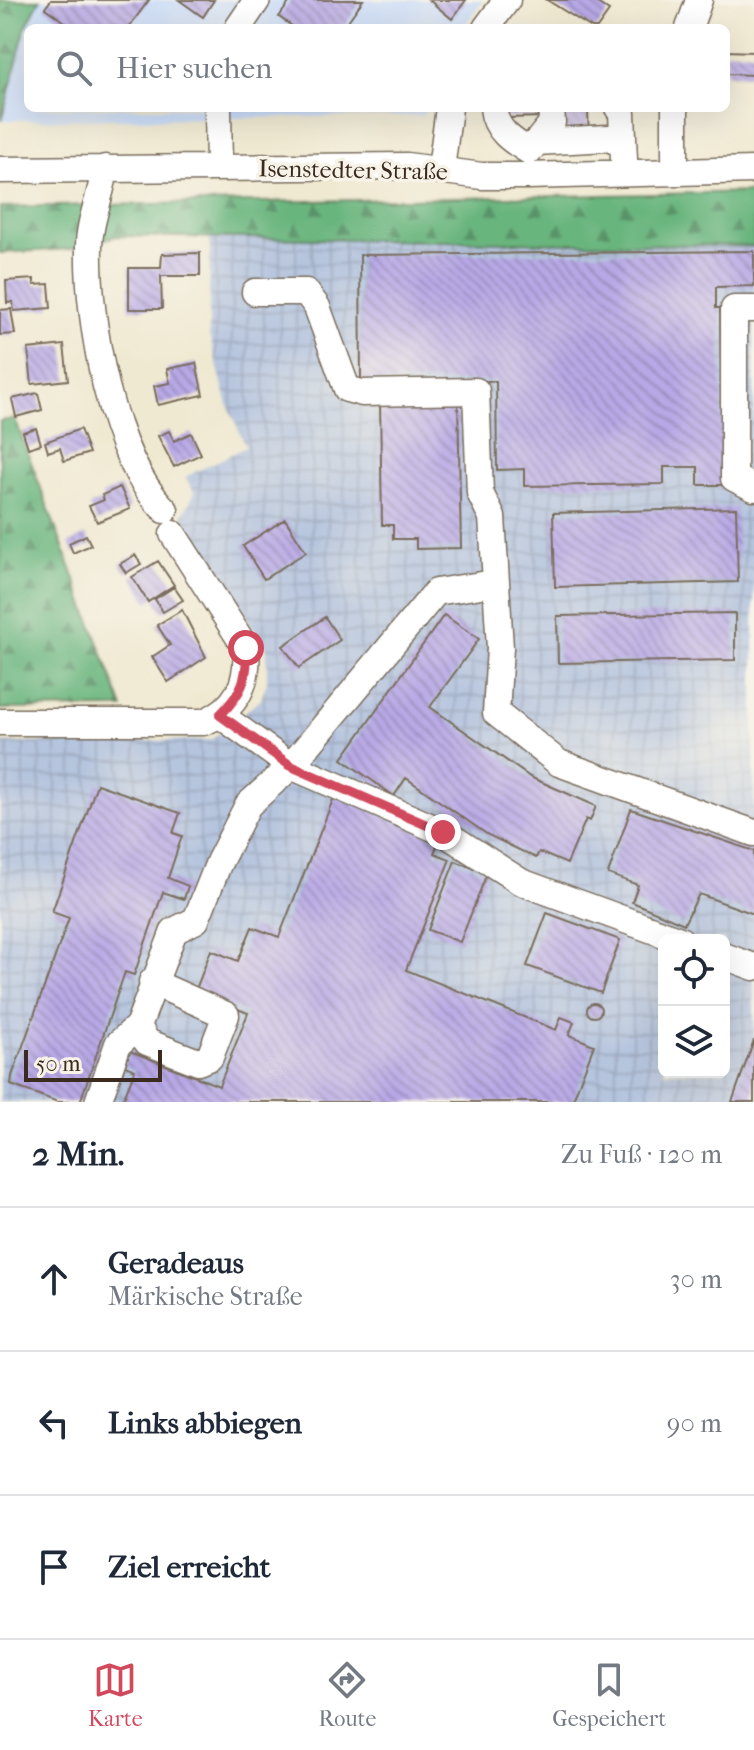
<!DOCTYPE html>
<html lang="de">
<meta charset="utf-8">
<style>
:root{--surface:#fff;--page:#f2f2f3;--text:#1f2937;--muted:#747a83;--line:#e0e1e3;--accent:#d1495b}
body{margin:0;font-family:"IM FELL French Canon",serif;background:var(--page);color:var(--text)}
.controls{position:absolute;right:24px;bottom:24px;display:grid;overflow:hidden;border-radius:12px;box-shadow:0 8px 32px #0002}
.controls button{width:72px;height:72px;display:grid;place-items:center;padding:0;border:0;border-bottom:2px solid var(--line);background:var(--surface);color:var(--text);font:40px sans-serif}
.scale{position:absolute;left:24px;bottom:20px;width:138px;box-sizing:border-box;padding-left:8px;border:4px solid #3b2a1e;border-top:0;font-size:22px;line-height:28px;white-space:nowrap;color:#3b2a1e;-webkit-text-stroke:6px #f7f3e8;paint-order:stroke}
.stop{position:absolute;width:24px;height:24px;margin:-18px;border:6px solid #d1495b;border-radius:50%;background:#fff}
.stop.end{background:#d1495b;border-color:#fff;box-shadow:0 2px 8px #0008}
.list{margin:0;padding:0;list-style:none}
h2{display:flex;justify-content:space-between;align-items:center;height:104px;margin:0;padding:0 32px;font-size:34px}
h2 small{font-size:26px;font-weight:400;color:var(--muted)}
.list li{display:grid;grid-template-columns:52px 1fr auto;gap:24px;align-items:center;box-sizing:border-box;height:144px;padding:0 32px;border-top:2px solid var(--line)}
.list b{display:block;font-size:30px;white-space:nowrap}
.list p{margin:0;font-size:26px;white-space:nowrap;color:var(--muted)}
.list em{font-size:26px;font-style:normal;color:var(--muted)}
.icon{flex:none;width:44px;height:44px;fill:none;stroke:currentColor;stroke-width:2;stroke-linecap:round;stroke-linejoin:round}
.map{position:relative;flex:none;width:754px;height:1102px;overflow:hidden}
.search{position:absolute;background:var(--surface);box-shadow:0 8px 32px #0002;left:24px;right:24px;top:24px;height:88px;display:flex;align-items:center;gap:20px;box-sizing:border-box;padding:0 28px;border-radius:12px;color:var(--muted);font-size:30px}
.sheet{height:536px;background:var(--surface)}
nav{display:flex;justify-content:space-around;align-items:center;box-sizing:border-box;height:112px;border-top:2px solid var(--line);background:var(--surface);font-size:22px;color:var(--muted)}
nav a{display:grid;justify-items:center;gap:4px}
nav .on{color:var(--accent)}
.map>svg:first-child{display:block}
.built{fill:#c9dcf9}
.industrial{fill:url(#industrial-grid);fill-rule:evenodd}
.forest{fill:url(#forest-firs);stroke:#52704e;stroke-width:2}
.building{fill:url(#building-back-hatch)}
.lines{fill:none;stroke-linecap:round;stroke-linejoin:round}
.minor-casing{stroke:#7a6d5d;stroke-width:29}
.minor{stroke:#fff;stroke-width:26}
.route{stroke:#d1495b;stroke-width:10}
.labels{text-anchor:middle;stroke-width:7;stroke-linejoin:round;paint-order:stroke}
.street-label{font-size:24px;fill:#3b2a1e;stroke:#f7f3e8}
</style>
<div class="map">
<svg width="754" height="1102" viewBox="0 0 754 1102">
<defs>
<pattern id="industrial-grid" width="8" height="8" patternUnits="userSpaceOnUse" patternTransform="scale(2)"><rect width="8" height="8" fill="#b6c5de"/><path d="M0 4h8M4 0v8" fill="none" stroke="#9da9be"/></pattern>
<pattern id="forest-firs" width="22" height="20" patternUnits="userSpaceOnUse" patternTransform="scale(2)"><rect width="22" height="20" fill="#69b57e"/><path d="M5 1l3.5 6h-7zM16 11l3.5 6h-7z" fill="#589367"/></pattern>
<pattern id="building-back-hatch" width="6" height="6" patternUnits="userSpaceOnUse" patternTransform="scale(2)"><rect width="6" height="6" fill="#b8a9e6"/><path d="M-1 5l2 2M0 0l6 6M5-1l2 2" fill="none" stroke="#978aba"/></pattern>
</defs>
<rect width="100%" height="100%" fill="#f7f3e8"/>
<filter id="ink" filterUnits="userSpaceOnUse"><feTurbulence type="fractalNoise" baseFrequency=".0125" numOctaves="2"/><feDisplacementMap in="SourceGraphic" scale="16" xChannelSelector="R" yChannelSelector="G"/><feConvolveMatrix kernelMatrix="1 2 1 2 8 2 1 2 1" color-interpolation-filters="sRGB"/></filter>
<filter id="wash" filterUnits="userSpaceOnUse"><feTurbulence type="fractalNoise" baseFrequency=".006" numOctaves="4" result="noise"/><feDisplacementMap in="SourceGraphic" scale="32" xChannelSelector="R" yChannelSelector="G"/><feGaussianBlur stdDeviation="1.8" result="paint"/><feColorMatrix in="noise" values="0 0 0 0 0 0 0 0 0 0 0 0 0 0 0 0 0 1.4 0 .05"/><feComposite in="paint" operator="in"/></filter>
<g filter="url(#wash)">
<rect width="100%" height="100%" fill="#f0e9d2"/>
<path class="built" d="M40 0H483L463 28H28V108H426L423 116 2 120 25 29Z"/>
<path class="industrial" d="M210 238 754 246V1102H0V743L211 740 261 699 267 682V649L182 516 195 493 185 477 246 447 228 405 209 335ZM664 940H724V1072H664Z"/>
<path class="forest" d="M0 0H40L25 29 2 120Z
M754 192V246L116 236 71 249 0 253V207Z
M15 419 123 708 0 709V421Z"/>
<g id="blocks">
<path class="building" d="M51 0H149L128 28H73L45 8Z
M179 0H214L203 17Z
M291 0H363L343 28H295L279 17Z
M429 0H466L452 19Z
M547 0H593L609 11 597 28H592Z
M726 51 754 52V75L726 74Z
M504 108H588L589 147 543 117 504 118Z
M754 251V286L716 287V308H720L723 485H698V467H664V484L524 486V469L497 470 496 381 361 382 360 255Z
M200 253V276H161L162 309H129V268H161L162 254Z
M34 279V285L49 284 51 308 14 311 13 302 7 303 6 281Z
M11 309 15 334 0 335V310Z
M64 345 68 380 32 384 28 349Z
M196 363 203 395 158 405 154 386 170 383 167 369Z
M38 393 42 410 16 417 12 399Z
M458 399 461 548 416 549V539H393V525H382L380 401Z
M36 428 41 444 28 448 23 432Z
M80 429 89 453 64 461 60 448 48 452 45 442Z
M169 431 174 441 191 433 201 454 174 467 158 436Z
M120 487 130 509 97 522 89 506 104 500 102 495Z
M736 508 738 582 555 587 553 513Z
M285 519 306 552 264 579 243 546Z
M86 535 91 545 73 553 69 543Z
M135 555 141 564 126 573 120 564Z
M158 561 174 585 148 602 132 577Z
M174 587 183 600 163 612 155 599Z
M182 610 206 657 168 682 152 657 170 645 157 625Z
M735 613V660L558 663 557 616Z
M444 615 479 639 430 707 530 777 596 806 590 821 586 819 567 864 539 852 536 858 488 835 406 778 394 796 342 759Z
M325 617 340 640 299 668 283 646Z
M97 784 180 813 173 833 182 836 168 878 188 886 184 899 163 892 134 975 125 972 80 1102H58L11 1085 12 1076 69 918 52 912Z
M334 797 440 839 434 853 450 859 406 970 556 1030 561 1017 574 1022 569 1035 594 1045 572 1102H122L135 1070 125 1066 130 1051 219 1086 248 1013 195 992 211 950 238 961 252 927 279 937Z
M631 809 754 851V914L699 894 684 924 632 902 638 885 608 874Z
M455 861 487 873 460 942 428 930Z
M547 913 620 940 601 993 527 966Z
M587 1010a7 7 0 1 1 14 0a7 7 0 1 1-14 0Z
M754 1040V1102H732Z"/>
</g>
</g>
<g filter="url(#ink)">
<use href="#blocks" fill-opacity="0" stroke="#7a6d5d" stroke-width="2"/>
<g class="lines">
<defs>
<path id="minor" d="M238 28 257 0
M486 28 507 0
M689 28 699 0
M218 108 219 167
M493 108C495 130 512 141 529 151
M618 108 622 113 624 160
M675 108V171
M536 142 608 138 623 144
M531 149 552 123 551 108
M105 168C102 194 89 221 89 246 87 319 111 458 165 510
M441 169 449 108
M0 170 407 166 482 176H527L754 170
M255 292H306L317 307 347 389 362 393 476 391 480 493 492 517 500 648 496 713 559 763 754 833
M754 309H734V478L754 488
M220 715 291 766 443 832 521 882 680 940
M0 722H204C237 708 249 683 246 648L173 534
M724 956 754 967
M152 982 226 1015 210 1057 198 1062 147 1042 138 1026 174 931 196 920 219 862 248 805 291 766 436 592 494 583
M98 1102 118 1044 138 1026"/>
</defs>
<use href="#minor" class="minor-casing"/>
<use href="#minor" class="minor"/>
</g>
</g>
<g class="lines" filter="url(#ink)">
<path class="route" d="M246 648C249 678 241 694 220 715L291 766 443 832"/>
</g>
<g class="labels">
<g class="street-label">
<text transform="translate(353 170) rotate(1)" y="8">Isenstedter Straße</text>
</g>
</g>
</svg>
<div class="controls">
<button><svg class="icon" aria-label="locate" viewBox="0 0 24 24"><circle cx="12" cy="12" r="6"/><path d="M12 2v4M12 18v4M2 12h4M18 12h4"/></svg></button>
<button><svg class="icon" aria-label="layers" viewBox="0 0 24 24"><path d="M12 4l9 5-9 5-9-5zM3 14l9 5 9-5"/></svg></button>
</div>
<div class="scale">50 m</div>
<div class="stop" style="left:246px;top:648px"></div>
<div class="stop end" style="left:443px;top:832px"></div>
<div class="search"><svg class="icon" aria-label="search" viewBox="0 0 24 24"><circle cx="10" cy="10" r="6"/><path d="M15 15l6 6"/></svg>Hier suchen</div>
</div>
<section class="sheet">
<h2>2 Min.<small>Zu Fuß · 120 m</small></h2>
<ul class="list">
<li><svg class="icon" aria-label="ahead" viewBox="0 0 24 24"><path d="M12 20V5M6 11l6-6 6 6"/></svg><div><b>Geradeaus</b><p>Märkische Straße</p></div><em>30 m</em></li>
<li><svg class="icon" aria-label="left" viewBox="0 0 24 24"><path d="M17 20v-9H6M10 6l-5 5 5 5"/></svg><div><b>Links abbiegen</b></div><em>90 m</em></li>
<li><svg class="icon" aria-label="arrive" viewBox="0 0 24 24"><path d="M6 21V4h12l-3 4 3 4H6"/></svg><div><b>Ziel erreicht</b></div></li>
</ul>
</section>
<nav>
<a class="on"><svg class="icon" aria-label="map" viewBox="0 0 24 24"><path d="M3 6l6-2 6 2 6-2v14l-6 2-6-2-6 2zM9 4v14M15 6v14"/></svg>Karte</a>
<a><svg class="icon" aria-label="directions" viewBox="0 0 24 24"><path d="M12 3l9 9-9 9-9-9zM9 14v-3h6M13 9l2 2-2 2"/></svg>Route</a>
<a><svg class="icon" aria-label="saved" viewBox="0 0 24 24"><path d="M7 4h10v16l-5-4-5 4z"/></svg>Gespeichert</a>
</nav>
